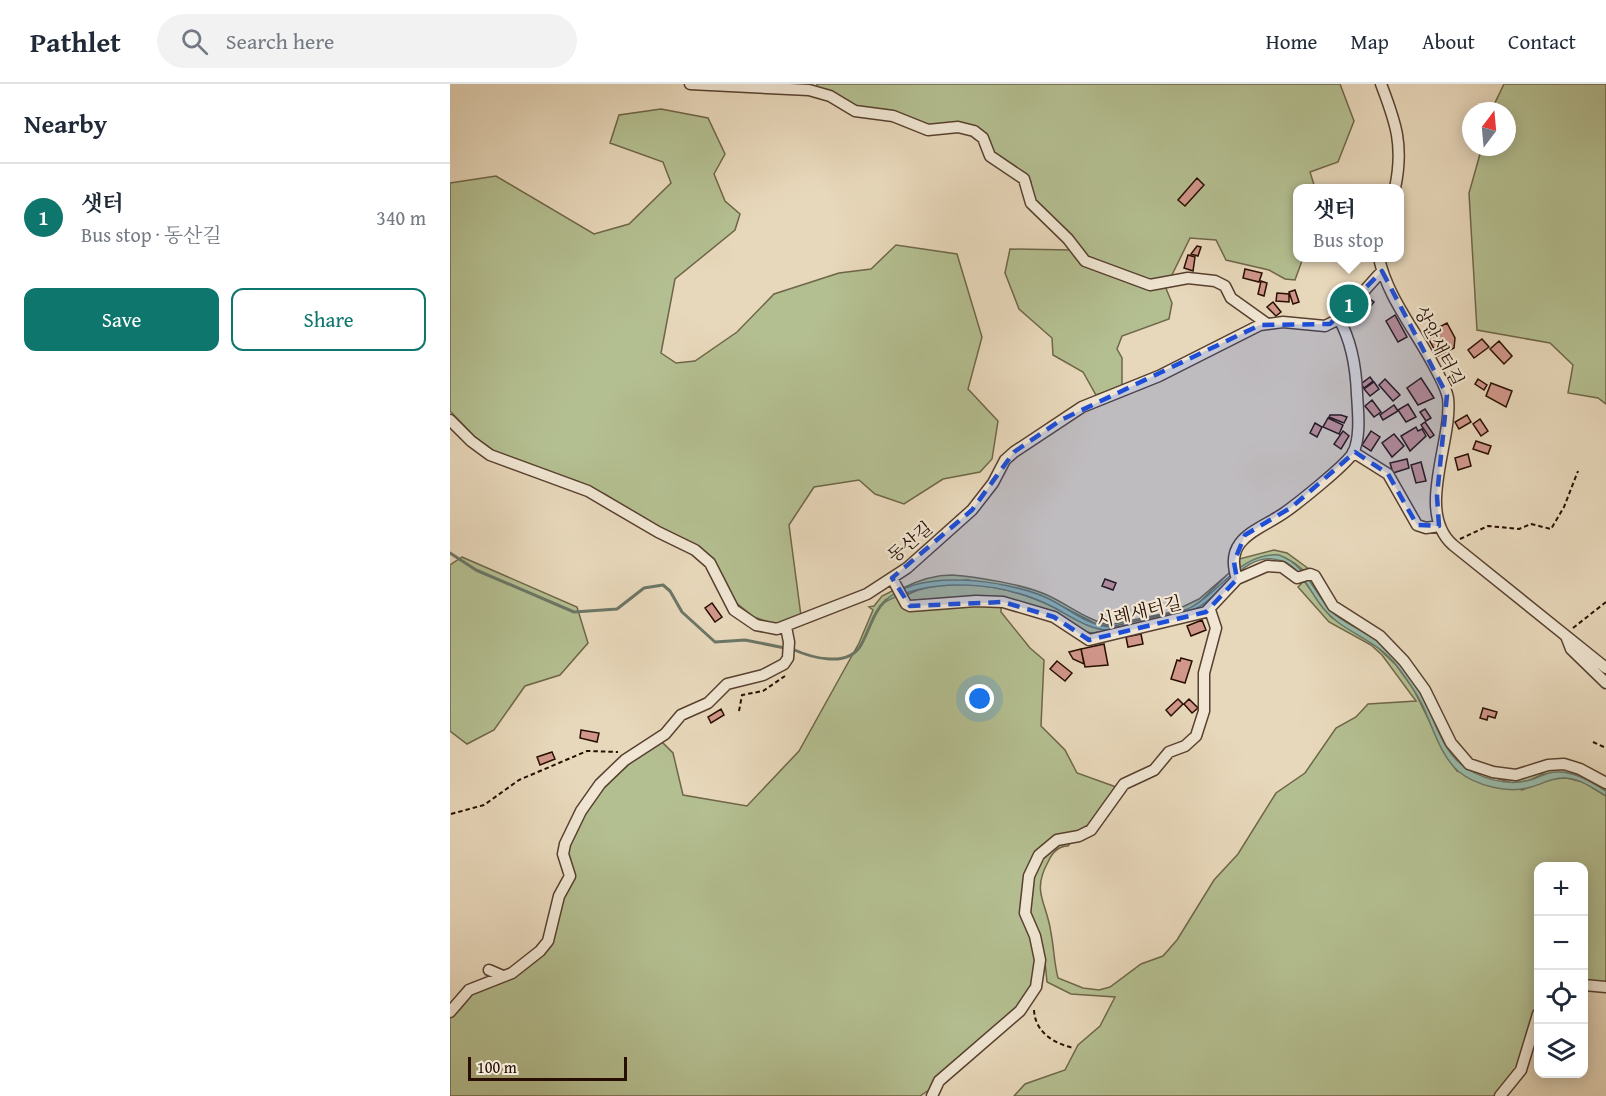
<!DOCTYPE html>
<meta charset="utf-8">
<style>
:root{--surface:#fff;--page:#f2f2f3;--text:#1f2937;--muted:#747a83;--line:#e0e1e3;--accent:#0f766e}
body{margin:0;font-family:"Gentium Book Plus","Noto Serif KR",serif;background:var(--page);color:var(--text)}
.controls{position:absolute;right:18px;bottom:18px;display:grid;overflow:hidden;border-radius:12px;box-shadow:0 3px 15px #0003}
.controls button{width:54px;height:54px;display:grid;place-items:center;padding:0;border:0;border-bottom:2px solid var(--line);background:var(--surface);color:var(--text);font:30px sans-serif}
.compass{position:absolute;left:1012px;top:18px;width:54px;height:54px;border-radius:50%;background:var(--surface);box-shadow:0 3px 15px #0003;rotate:16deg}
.scale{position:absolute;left:18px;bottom:15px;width:159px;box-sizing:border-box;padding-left:6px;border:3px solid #280e00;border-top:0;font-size:16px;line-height:21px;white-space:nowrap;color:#280e00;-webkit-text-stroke:4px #f0e6d3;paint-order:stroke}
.you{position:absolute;left:530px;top:615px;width:21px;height:21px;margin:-15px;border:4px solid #fff;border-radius:50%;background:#1a73e8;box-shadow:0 0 0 9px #1a73e833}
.badge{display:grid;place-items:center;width:39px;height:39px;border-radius:50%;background:var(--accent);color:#fff;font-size:20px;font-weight:700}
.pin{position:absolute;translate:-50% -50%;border:3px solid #fff;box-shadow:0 2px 6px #0006}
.popup{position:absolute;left:843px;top:100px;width:111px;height:78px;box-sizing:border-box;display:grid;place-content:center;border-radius:12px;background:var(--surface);filter:drop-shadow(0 2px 4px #0005);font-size:20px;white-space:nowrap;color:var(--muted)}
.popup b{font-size:22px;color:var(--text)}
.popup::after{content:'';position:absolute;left:50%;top:100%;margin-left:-12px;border:12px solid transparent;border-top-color:var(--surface)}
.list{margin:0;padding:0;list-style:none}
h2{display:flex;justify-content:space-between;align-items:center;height:78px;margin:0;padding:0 24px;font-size:26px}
h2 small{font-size:20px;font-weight:400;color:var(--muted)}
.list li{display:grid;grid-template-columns:39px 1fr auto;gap:18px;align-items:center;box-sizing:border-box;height:108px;padding:0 24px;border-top:2px solid var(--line)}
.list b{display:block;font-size:22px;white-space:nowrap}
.list p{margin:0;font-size:20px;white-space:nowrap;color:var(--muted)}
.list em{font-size:20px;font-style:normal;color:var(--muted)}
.actions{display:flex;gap:12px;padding:18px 24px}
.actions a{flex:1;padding:14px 0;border:2px solid var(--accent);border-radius:12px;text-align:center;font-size:21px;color:var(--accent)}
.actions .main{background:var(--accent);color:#fff}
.icon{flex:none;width:33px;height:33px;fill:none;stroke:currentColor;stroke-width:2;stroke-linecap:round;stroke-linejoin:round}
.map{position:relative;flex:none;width:1156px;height:1012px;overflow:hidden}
header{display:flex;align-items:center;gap:36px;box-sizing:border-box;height:84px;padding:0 30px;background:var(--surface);border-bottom:2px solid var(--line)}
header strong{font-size:28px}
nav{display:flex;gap:33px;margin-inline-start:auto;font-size:21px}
.search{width:420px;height:54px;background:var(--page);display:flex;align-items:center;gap:15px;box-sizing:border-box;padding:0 21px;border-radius:33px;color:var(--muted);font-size:22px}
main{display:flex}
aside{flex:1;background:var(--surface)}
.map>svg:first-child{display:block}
.green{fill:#b4bf91;stroke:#6e6648;stroke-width:1.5}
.water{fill:#98bbaa;stroke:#6b7666;stroke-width:1.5}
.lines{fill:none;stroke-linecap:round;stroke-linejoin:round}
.stream{stroke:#6b7666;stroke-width:3}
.building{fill:#d1978b;stroke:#280e00;stroke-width:1.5}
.minor-casing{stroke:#58402f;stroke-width:13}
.path{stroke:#280e00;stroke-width:2;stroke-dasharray:4.5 3;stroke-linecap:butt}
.minor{stroke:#f0e6d3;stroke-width:10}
.marked{fill:#1d4ed8;fill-opacity:0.2;stroke:#1d4ed8;stroke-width:4.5;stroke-dasharray:12 8;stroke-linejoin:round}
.labels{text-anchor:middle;stroke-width:4.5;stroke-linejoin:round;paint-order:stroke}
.street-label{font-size:18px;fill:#280e00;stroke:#f0e6d3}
</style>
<header>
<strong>Pathlet</strong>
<div class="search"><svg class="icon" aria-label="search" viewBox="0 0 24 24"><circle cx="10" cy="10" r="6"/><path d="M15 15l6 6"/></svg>Search here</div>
<nav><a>Home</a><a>Map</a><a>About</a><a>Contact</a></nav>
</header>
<main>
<aside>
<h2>Nearby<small></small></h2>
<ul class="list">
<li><span class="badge">1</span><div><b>샛터</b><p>Bus stop · 동산길</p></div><em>340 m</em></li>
</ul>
<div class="actions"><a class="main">Save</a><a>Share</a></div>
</aside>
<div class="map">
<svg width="1156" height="1012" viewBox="0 0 1156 1012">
<rect width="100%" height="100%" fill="#e8d8bb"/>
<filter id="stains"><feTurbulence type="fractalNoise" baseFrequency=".00333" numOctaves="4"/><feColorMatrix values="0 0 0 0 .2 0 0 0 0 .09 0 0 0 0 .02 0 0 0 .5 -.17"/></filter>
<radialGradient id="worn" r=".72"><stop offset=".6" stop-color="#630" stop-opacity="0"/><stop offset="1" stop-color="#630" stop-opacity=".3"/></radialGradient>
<path class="green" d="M367 0H890L904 37 888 78 860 88 865 104H848V174H853L845 196 835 195 819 186 776 176 766 156 740 154 720 195 708 199 635 174 593 130 580 106 581 98 579 94 546 75 536 53 416 27 367 5Z
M1054 0H1156V320L1148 314 1118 309 1123 281 1100 259 1027 246 1019 109 1032 63H1057V27H1041Z
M211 25 258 34 275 70 264 90 275 117 290 130 285 146 225 195 211 269 226 279 245 277 287 248 324 210 389 189 421 185 446 161 507 170 532 253 518 305 548 337 542 375 530 388 493 395 454 420 425 410 409 396 364 403 339 441 351 532 324 540 304 533 285 518 267 481 156 411 127 397 65 377 44 367 25 353 0 327V99L46 92 144 150 179 140 221 99 213 78 160 59 169 31Z
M560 165 622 166 715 202 722 219 719 235 672 252 667 265 672 274V303L646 311 633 288 603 271 602 254 569 225 555 189Z
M824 466 837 469 859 485 853 486C832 466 813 470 790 484L789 475Z
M12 473 127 523 138 559 110 591 75 602 44 646 17 660 0 647V481Z
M779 489 752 516 740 525 660 543 644 539 594 513 560 503 517 496 464 502 454 506 453 504C467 497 485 491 502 491 528 493 572 500 597 511 617 520 637 536 659 541L722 528 749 515Z
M858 494 922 549 966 597 1008 674 1074 694 1093 686 1114 683 1156 703V707L1132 694 1093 690 1078 697 1062 699 1019 686 1003 672 976 619 929 558 889 534 874 519Z
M779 495 762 518 752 526 672 545 642 549 630 547 605 530 553 516 519 515 465 519 459 518 456 511C495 492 550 501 590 517 611 525 629 540 652 545 666 548 736 531 749 523 761 516 769 504 779 495Z
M854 497 881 533 921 557 946 581 963 604 996 671 1007 687 1072 706 1100 695 1117 694 1133 698 1156 712V905L1134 902V782H1088V935L1053 1012H564L575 1000 615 986 628 961 650 942 665 913 621 910 597 898 595 878 578 833V819L587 778 603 760 622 757 618 762C608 762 602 769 598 778 581 809 597 818 601 849 604 864 604 879 608 894L633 904 649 906 660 903 691 880 713 872 727 856 764 796 788 770 826 709 855 689 886 644 906 633 918 620 966 617 932 571 921 561 879 538 848 503Z
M444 506 452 519 551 521V528L580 564 594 576 591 642 615 666 627 689 666 703 645 735 633 746 605 754 575 798 587 887 574 919 482 1004 470 1012H0V923L45 892 92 868 108 821 120 797 115 773 126 742 161 693 211 657 223 669 233 711 297 722 349 667 409 559 423 526 419 523 424 522 432 512Z"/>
<path class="water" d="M829 471C856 481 863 507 881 527 893 539 909 544 923 554 941 566 957 587 968 605 983 628 989 662 1011 680 1028 694 1058 703 1080 696 1089 694 1096 688 1106 688 1125 687 1141 698 1156 707V712C1143 704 1131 695 1115 694 1102 693 1093 700 1081 703 1059 710 1026 702 1008 687 990 671 982 641 972 620 965 607 956 594 947 582 925 554 893 549 873 524 861 510 851 483 832 477 793 463 771 516 741 527 720 535 684 543 662 546 642 548 620 532 603 523 554 498 483 491 433 519 466 483 555 496 595 513 616 522 638 543 661 543 677 543 732 530 745 521 772 505 792 468 829 471Z"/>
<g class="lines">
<path class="stream" d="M0 469 26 486 124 528 167 525 194 504 213 501 220 507 232 528 265 558 295 556 335 564
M342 565C362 574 398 584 411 561 420 545 423 528 436 516"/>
</g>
<path class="building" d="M747 94 754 101 735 122 728 116Z
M747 162 751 163 748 172 741 170Z
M738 171 745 173 743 187 734 184Z
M795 185 812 189 809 198 793 194Z
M811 197 817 199 814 212 808 210Z
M845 206 849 218 843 220 839 208Z
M827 209 839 210V218L826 217Z
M917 213 924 218 911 234 904 229Z
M823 218 831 228 826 232 817 223Z
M945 231 957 253 948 258 936 237Z
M997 239 1005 254 1004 264 988 272 976 250Z
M1032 255 1039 263 1024 274 1018 266Z
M1049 257 1062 272 1054 280 1040 265Z
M920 293 923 297 914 304 911 300Z
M971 294 984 314 968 321 957 304Z
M935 295 950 311 943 317 929 301Z
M1028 295 1037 301 1034 306 1025 300Z
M924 298 929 305 920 312 914 305Z
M1041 299 1062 307 1056 323 1036 312Z
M922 316 931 328 924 333 915 322Z
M958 320 966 333 956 338 948 326Z
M944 321 948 327 933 336 930 331Z
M975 325 981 334 976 337 970 328Z
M880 331H891L897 333 894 339 879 333Z
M1017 331 1021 338 1009 345 1005 338Z
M878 334 893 341 889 350 873 343Z
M1030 335 1038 347 1031 352 1023 340Z
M975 338 984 351 980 354 971 341Z
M865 339 872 343 867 353 860 349Z
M966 343 968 347 972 345 976 352 960 367 951 352Z
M893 347 899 352 891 365 884 360Z
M921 347 930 353 921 367 912 361Z
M944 350 954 362 942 373 932 359Z
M1026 357 1041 362 1038 370 1023 365Z
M1018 370 1021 382 1008 386 1005 374Z
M957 375 959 384 943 389 940 379Z
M971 378 976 397 966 399 961 381Z
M655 495 666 499 663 506 652 502Z
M262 519 272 533 265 538 255 524Z
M752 536 756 546 741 552 737 542Z
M691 550 693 560 678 563 676 553Z
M654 560 658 581 635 583 631 565Z
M631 565 634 580 623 575 619 568Z
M731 574 742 577 735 599 721 595 727 576 730 577Z
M607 577 622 589 615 597 600 585Z
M728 615 733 620 721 632 716 626Z
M739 615 748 624 742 629 734 620Z
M1033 624 1047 628 1045 634 1038 632 1037 636 1030 634Z
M271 625 274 631 261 639 258 633Z
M131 646 149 649 147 658 130 654Z
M102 668 105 675 90 681 87 673Z"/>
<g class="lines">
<defs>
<path id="minor" d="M240 0 359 6 380 12 405 27 443 32 478 46 508 43 524 47 533 54 540 72 574 95 581 119 618 155 635 177 700 201 738 194 765 197 775 202 781 214 816 239
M931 0C946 39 954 62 945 104
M929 174C937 212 965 246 983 280 989 291 996 303 998 314 1003 357 965 428 1003 461L1156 584
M0 336 21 357 40 371 138 407 208 448 245 466 260 479 284 526 306 541 327 545 417 510 457 484 522 426 543 399 555 376 564 368 632 323 709 292 810 241 833 238 875 242 889 235 932 187
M903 368 938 390 967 441 976 444 989 442
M442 494 456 520 460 522 526 517 553 518 604 533 639 556 756 528 787 495 817 482 832 483 847 494 860 490 865 492 883 522 930 552 954 577 975 606 1001 659 1019 680 1043 688 1066 691 1098 681 1114 680 1130 685 1156 699
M787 495C773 454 808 447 834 429 847 420 896 381 903 369 911 353 908 328 907 310 906 284 902 258 889 235
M1116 552 1121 565 1156 599
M39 886 53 892
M1134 901 1156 903
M0 928 19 906 62 889 90 867 98 857 109 812 120 792 113 770 115 760 131 727 150 700 175 676 215 650 231 631 258 619 277 600 313 591 334 580 338 574 339 558 336 543
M482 1012 489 997 570 927 586 903 590 876 585 852 575 829 579 792 589 771 607 756 629 752 641 746 674 700 704 686 719 668 735 662 746 652 754 627V589L766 544 760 526
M1050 1012 1071 986 1088 930"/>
</defs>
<use href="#minor" class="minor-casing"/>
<path class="path" d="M1010 455 1038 442 1069 445 1081 440 1101 445 1114 423 1128 387
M1123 544 1156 518
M289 627 292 611 313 607 335 592
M1143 658 1156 664
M1 730 34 721 69 696 137 667 168 668
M584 926C585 948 604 960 624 964"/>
<use href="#minor" class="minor"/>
</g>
<path class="marked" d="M932 187 997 311 987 412 989 442 967 441 938 390 905 368 842 423 795 451 784 478 787 495 756 528 639 556 604 533 553 518 460 522 442 494 522 426 564 368 611 336 810 241 880 240Z"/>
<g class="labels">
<g class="street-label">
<text transform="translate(989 262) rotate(63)" y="6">상안새터길</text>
<text transform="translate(460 458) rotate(-40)" y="6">동산길</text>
<text transform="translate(689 528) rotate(-13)" y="6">시례새터길</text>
</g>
</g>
<rect width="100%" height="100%" filter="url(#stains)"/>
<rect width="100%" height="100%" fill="url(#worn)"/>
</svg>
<div class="controls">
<button>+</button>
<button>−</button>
<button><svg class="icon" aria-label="locate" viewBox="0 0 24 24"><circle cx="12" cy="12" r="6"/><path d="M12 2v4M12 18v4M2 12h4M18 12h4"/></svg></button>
<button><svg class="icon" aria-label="layers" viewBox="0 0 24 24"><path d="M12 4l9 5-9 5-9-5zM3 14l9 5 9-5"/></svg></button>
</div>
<svg class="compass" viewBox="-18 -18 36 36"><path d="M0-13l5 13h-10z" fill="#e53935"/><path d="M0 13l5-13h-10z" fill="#747a83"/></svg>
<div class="scale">100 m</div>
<div class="you"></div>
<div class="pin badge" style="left:899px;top:220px">1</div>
<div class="popup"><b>샛터</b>Bus stop</div>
</div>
</main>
